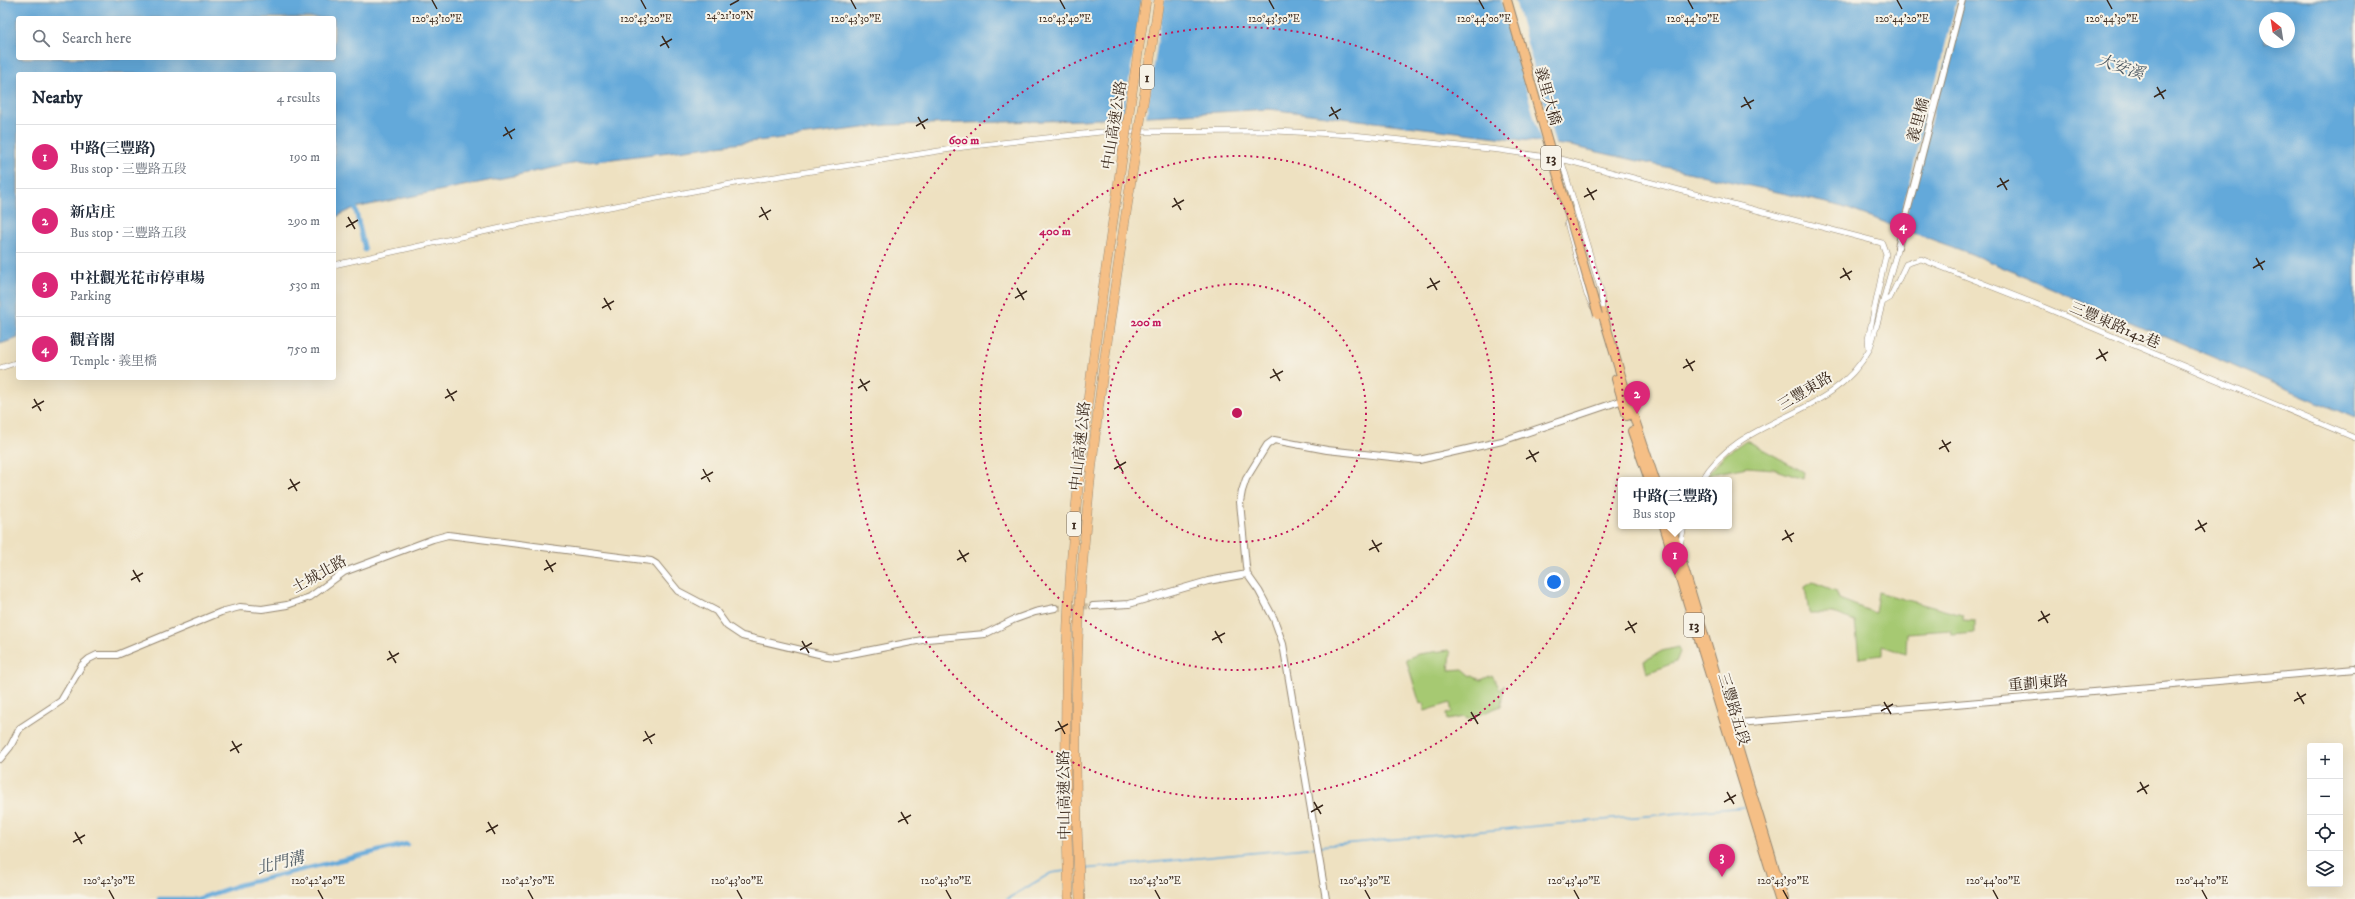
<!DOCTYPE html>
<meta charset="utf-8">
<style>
:root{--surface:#fff;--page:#f2f2f3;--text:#1f2937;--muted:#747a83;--line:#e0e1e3;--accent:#db2777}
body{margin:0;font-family:"IM FELL DW Pica","Noto Serif TC",serif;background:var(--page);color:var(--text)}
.controls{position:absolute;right:12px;bottom:12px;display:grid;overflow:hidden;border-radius:4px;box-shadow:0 4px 16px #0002}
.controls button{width:36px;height:36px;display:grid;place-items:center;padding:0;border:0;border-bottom:1px solid var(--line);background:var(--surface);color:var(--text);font:20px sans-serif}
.compass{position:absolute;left:2259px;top:12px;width:36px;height:36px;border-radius:50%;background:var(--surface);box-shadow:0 4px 16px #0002;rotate:330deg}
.you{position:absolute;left:1554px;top:582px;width:14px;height:14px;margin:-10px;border:3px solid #fff;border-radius:50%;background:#1a73e8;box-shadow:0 0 0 6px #1a73e833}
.badge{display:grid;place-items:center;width:26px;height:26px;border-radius:50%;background:var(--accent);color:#fff;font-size:13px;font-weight:700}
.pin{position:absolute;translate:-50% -33px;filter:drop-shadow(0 1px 2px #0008)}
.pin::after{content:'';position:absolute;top:21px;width:14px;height:12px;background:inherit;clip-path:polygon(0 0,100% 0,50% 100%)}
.popup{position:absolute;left:1618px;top:477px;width:114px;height:52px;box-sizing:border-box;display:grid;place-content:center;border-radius:4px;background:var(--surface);filter:drop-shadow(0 1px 3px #0005);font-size:13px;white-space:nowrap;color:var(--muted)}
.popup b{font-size:15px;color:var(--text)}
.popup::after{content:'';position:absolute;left:50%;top:100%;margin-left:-8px;border:8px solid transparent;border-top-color:var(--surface)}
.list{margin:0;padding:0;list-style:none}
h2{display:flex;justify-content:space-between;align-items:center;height:52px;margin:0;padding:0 16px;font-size:17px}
h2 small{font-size:13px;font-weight:400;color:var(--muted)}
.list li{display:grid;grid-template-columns:26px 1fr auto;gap:12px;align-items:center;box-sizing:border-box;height:64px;padding:0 16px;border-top:1px solid var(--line)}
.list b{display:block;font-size:15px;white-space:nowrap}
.list p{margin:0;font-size:13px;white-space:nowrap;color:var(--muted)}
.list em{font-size:13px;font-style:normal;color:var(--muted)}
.icon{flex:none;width:22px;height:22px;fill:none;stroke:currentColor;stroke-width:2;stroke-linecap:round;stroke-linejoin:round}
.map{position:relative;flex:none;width:2355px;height:899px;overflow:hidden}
.search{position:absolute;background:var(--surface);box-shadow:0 4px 16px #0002;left:16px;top:16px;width:320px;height:44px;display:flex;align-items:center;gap:10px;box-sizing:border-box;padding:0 14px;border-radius:4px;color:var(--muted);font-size:15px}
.panel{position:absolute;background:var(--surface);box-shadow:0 4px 16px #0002;left:16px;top:72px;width:320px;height:308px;border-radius:4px}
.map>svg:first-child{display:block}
.green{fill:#a6c972;stroke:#707a48}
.water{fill:#64a9da;stroke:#506a7c;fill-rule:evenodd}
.pier{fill:#eee1c1}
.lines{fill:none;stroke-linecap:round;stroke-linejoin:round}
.stream{stroke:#64a9da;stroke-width:1.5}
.canal{stroke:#64a9da;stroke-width:4.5}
.tertiary-tunnel{stroke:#cabca0;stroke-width:6;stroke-dasharray:6 3;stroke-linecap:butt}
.minor-casing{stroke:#948670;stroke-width:6}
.tertiary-casing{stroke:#948670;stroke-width:8}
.primary-casing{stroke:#948670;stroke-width:10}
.motorway-casing{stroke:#948670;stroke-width:10}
.minor{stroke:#fff;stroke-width:5}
.tertiary{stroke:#fff;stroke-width:6}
.primary{stroke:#f5bf86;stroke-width:8}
.motorway{stroke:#f5bf86;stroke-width:9}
.primary-bridge-casing{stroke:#948670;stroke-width:10;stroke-linecap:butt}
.motorway-bridge-casing{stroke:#948670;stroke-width:10;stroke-linecap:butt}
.primary-bridge{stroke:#f5bf86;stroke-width:8}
.motorway-bridge{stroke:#f5bf86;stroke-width:9}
.ticks{fill:none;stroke:#3b2a1e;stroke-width:1.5}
.ring{fill:none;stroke:#c2185b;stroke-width:2;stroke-dasharray:2 4}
.labels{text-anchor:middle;stroke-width:4;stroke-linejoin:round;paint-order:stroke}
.shield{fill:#f7f3e8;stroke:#73665b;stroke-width:1}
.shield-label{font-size:14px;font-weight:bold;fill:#3b2a1e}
.street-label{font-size:15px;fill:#3b2a1e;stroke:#f7f3e8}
.water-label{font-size:16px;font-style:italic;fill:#495660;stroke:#f7f3e8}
.ticks-label{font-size:10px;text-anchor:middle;fill:#3b2a1e;stroke:#f7f3e8;stroke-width:4;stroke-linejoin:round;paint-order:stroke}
.centre{fill:#c2185b;stroke:#f7f3e8;stroke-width:2}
.ring-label{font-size:12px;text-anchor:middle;font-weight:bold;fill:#c2185b;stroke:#f7f3e8;stroke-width:4;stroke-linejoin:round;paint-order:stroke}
</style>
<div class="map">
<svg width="2355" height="899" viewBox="0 0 2355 899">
<rect width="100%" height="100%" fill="#f7f3e8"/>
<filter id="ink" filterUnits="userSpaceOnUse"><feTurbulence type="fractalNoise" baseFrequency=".025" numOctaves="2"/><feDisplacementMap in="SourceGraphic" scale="8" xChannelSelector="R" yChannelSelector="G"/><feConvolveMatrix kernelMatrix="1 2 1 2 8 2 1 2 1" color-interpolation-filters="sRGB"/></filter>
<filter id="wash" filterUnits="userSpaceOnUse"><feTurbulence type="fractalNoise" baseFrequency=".012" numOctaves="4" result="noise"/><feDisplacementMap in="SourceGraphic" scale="16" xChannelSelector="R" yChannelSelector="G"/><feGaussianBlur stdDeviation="0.9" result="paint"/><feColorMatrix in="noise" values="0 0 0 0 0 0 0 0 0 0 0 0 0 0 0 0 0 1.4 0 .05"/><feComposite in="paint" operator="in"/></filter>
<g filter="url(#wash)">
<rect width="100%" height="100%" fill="#eee1c1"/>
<path class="green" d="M1746 440 1804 472 1803 479 1774 469 1747 467 1707 475 1726 454Z
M1813 582 1836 591 1839 599 1875 613 1878 592 1962 615 1963 620 1975 621V633L1952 635 1951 630 1907 633 1906 654 1882 646V655L1859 658 1855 621 1833 613H1809L1805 587Z
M1678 647 1680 652 1676 662 1647 673 1644 661 1662 651Z
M1449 650 1451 653 1449 670 1463 669 1470 675 1481 680 1492 675 1500 689 1504 685 1501 706 1481 714H1474V718L1467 719 1465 717 1447 720 1446 714 1452 712 1450 703 1425 711 1423 703 1420 704 1406 659 1418 654Z"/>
<path class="water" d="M0 0H2355V418L1969 253 1840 206 1571 146 1269 109 1081 120 887 125 572 164 354 208 334 218V74H18V338L0 344ZM18 18H334V58H18ZM2265 18H2289V42H2265Z"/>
<path class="pier" d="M1142 0H1164L1146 118 1123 119Z
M1501 0H1515L1556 147 1542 145Z
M1957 0H1962L1902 231 1897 230Z"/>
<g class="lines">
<path class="stream" d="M1320 846 1744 807
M1083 869 1316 847
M1007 899 1051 873 1065 871"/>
<path class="canal" d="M354 203 365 250
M159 899H198L239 885 407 844"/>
</g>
</g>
<g filter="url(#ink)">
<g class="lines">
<path class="tertiary-tunnel" d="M1055 608 1093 606"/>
<defs>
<path id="minor" d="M1561 159 1601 291 1602 312
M1567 223 1587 295 1593 307
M334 265 510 226 736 183 964 147 1101 132 1276 131 1353 135 1499 150 1561 159 1882 243 1886 254 1868 339 1869 349
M1883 302 1890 298 1906 264 1921 259 2041 306 2355 438
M0 368 18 362
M1702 480C1741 414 1830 421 1869 350 1873 341 1875 330 1878 321 1884 296 1891 272 1898 247
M1679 550 1684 526"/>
<path id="tertiary" d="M1898 247 1962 0
M1093 606 1129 604 1208 581 1247 574
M1727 724 2355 669
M0 759 10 747 20 728 61 701 82 665 89 659 97 655H117L221 612 240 607 262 609 287 605 310 597 344 572 433 539 448 535 651 561 656 564 678 591 716 611 727 626 742 636 827 656 836 657 927 639 985 634 1013 620 1035 612 1055 608
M1326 899 1283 644 1274 619 1259 591 1247 574 1246 566 1240 502 1242 491 1246 479 1267 445 1274 440 1327 450 1419 460 1502 441 1626 399"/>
<path id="primary" d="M1602 312 1628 399 1655 480
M1616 379 1627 416
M1632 431 1649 480
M1664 526 1779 899
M1671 526 1784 899"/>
<path id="motorway" d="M1069 899C1065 780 1063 660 1073 541 1084 411 1104 282 1123 152
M1080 899C1075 801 1074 701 1080 602 1089 452 1112 303 1135 155"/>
</defs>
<use href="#minor" class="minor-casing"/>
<use href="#tertiary" class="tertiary-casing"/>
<use href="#primary" class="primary-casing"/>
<use href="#motorway" class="motorway-casing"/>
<use href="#minor" class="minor"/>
<use href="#tertiary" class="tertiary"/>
<use href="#primary" class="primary"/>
<use href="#motorway" class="motorway"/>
<defs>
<path id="primary-bridge" d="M1507 0 1598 315"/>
<path id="motorway-bridge" d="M1123 152 1146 0
M1135 155 1159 0"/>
</defs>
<use href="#primary-bridge" class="primary-bridge-casing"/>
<use href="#motorway-bridge" class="motorway-bridge-casing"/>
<use href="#primary-bridge" class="primary-bridge"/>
<use href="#motorway-bridge" class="motorway-bridge"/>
</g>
</g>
<path class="ticks" d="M432 0 437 9M641 0 646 9M851 0 856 9M1060 0 1065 9M1269 0 1274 9M1479 0 1484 9M1688 0 1693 9M1897 0 1902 9M2107 0 2112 9M730 5 739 0M662 36 669 48M660 46 672 39M2157 87 2164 99M1744 97 1751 109M2154 97 2166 90M1331 107 1338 119M1741 107 1754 100M1329 116 1341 109M918 117 925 129M916 126 928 119M505 127 512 139M503 136 515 129M2000 178 2007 190M1997 187 2009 180M1587 188 1594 200M1584 197 1597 190M1174 198 1181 210M761 207 768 220M1172 207 1184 200M348 217 355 229M759 217 771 210M346 227 358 220M2256 258 2263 270M1843 268 1850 280M2253 268 2265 261M1430 278 1437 290M1840 278 1852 271M1017 288 1024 300M1427 288 1440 281M604 298 611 310M1015 298 1027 291M602 308 614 301M2099 349 2106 361M1686 359 1693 371M2096 359 2108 352M1683 368 1695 361M1273 369 1280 381M1270 378 1283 371M860 379 867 391M858 388 870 381M447 389 454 401M445 398 457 391M34 399 41 411M32 408 44 401M1942 440 1949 452M1939 449 1951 442M1529 450 1536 462M1116 459 1123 472M1526 459 1539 452M703 469 710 482M1114 469 1126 462M290 479 297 491M701 479 713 472M288 489 300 482M2198 520 2205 532M1785 530 1792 542M2195 530 2207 523M1372 540 1379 552M1782 540 1794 533M959 550 966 562M1369 550 1382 543M546 560 553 572M957 560 969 553M133 570 140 582M544 570 556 563M131 580 143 573M2041 611 2048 623M1628 621 1635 633M2038 621 2050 614M1625 630 1637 623M1215 631 1222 643M1212 640 1225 633M802 641 809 653M800 650 812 643M389 651 396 663M387 660 399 653M2297 692 2304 704M2294 701 2306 694M1884 702 1891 714M1881 711 1893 704M1471 712 1478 724M1058 721 1065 734M1468 721 1480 714M645 731 652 744M1055 731 1068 724M232 741 239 753M643 741 655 734M230 751 242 744M2140 782 2147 794M1727 792 1734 804M2137 792 2149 785M1314 802 1321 814M1724 802 1736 795M901 812 908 824M1311 812 1323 805M488 822 495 834M898 822 911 815M75 832 82 844M486 832 498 825M73 842 85 835M109 890 114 899M318 890 323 899M528 890 533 899M737 890 742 899M946 890 951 899M1155 890 1160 899M1365 890 1370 899M1574 890 1579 899M1783 890 1788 899M1993 890 1998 899M2202 890 2207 899"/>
<g class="ring">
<circle cx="1237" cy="413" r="129"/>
<circle cx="1237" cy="413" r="257"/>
<circle cx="1237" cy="413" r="386"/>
</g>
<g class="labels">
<g class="shield">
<rect x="1140" y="65" width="14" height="24" rx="3"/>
<rect x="1541" y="146" width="20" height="24" rx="3"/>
<rect x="1067" y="512" width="14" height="24" rx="3"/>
<rect x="1684" y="613" width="20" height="24" rx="3"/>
</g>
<g class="shield-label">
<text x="1147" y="82">1</text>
<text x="1551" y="163">13</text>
<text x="1074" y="529">1</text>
<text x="1694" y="630">13</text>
</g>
<g class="street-label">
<text transform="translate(1548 96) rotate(74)" y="5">義里大橋</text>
<text transform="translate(1918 120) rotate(-75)" y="5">義里橋</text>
<text transform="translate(1114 125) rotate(-81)" y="5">中山高速公路</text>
<text transform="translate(2115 325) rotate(23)" y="5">三豐東路142巷</text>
<text transform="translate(1805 391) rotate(-31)" y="5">三豐東路</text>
<text transform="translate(1080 446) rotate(-84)" y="5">中山高速公路</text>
<text transform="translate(319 574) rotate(-29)" y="5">土城北路</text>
<text transform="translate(2038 683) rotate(-5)" y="5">重劃東路</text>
<text transform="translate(1734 709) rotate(73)" y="5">三豐路五段</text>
<text transform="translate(1064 795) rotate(-91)" y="5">中山高速公路</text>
</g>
<g class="water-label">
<text transform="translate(2121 66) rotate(18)" y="6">大安溪</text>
<text transform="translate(280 862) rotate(-14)" y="6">北門溝</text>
</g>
</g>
<g class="ticks-label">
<text x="730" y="19">24°21'10"N</text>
<text x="1693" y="22">120°44'10"E</text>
<text x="437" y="22">120°43'10"E</text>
<text x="646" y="22">120°43'20"E</text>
<text x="856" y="22">120°43'30"E</text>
<text x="1065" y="22">120°43'40"E</text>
<text x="1274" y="22">120°43'50"E</text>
<text x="1484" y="22">120°44'00"E</text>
<text x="1902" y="22">120°44'20"E</text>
<text x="2112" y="22">120°44'30"E</text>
<text x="109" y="884">120°42'30"E</text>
<text x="318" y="884">120°42'40"E</text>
<text x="528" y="884">120°42'50"E</text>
<text x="737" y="884">120°43'00"E</text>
<text x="946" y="884">120°43'10"E</text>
<text x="1155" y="884">120°43'20"E</text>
<text x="1365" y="884">120°43'30"E</text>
<text x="1574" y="884">120°43'40"E</text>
<text x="1783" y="884">120°43'50"E</text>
<text x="1993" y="884">120°44'00"E</text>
<text x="2202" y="884">120°44'10"E</text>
</g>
<circle cx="1237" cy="413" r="6" class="centre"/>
<g class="ring-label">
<text x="964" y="144">600 m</text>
<text x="1055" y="235">400 m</text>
<text x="1146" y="326">200 m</text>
</g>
</svg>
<div class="controls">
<button>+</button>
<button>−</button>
<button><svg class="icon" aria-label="locate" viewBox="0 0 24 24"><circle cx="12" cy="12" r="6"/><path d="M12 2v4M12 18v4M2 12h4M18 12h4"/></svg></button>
<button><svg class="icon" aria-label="layers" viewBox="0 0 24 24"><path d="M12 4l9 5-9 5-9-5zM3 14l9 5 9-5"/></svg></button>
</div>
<svg class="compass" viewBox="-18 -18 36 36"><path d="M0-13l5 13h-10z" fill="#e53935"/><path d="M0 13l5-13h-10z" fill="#747a83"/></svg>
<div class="you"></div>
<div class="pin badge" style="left:1675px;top:575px">1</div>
<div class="popup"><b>中路(三豐路)</b>Bus stop</div>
<div class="pin badge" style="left:1637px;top:414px">2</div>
<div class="pin badge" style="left:1722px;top:877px">3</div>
<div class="pin badge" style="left:1903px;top:246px">4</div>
<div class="search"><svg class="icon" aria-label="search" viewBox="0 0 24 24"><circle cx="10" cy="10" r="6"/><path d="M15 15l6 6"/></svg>Search here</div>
<section class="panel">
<h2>Nearby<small>4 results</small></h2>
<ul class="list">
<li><span class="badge">1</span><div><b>中路(三豐路)</b><p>Bus stop · 三豐路五段</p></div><em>190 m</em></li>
<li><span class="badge">2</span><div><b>新店庄</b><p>Bus stop · 三豐路五段</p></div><em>290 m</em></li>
<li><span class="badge">3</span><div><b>中社觀光花市停車場</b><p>Parking</p></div><em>530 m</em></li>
<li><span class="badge">4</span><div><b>觀音閣</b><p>Temple · 義里橋</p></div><em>750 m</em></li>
</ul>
</section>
</div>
